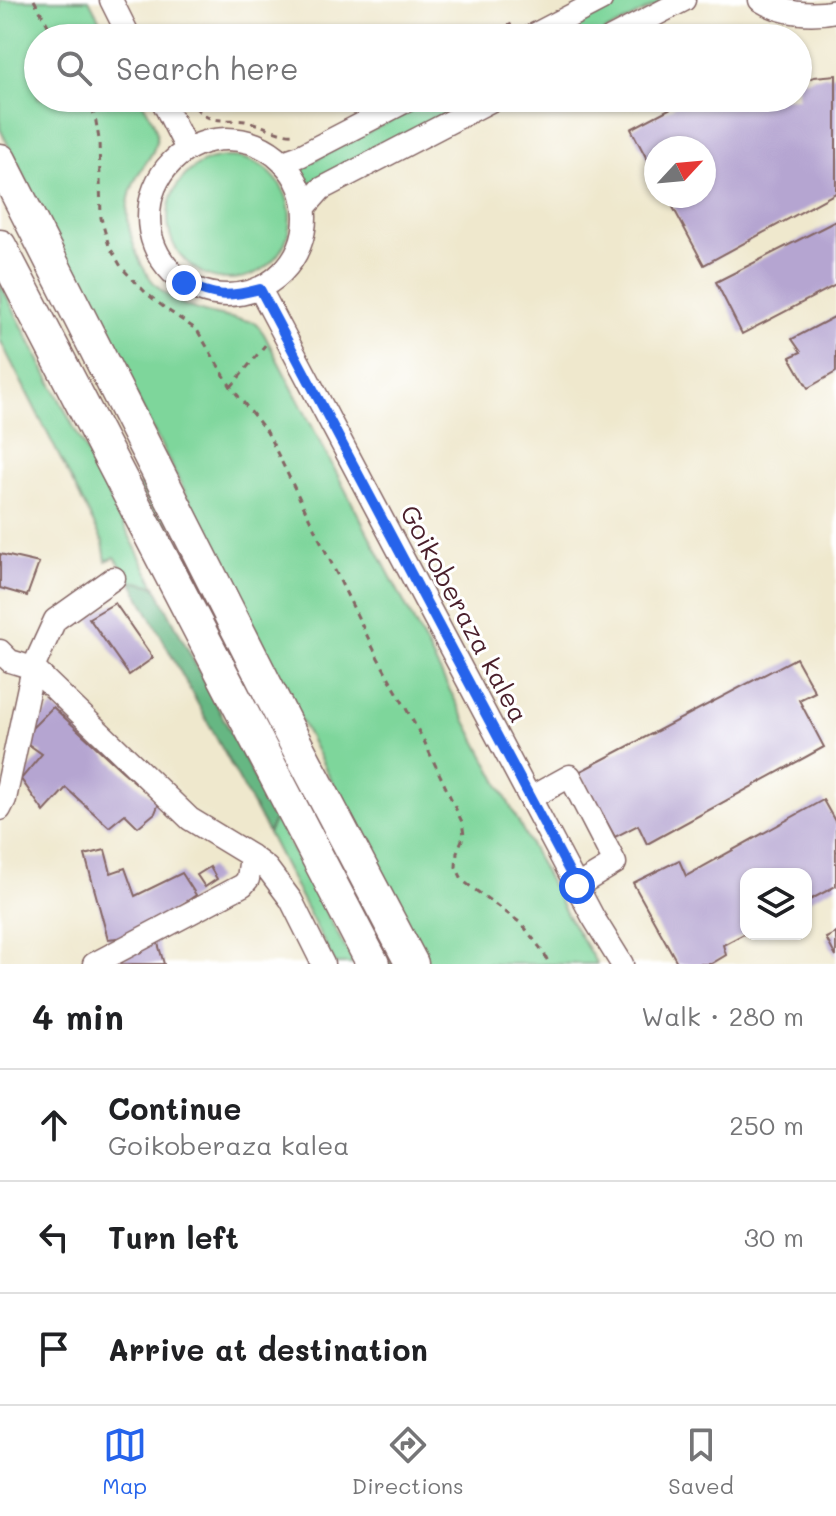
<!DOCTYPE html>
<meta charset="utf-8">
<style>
:root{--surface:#fff;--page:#f2f2f2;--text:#202124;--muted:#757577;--line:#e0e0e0;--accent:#2563eb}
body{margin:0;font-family:Mali,sans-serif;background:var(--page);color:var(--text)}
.controls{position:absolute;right:24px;bottom:24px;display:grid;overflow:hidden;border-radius:16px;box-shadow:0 2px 6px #0004}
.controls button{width:72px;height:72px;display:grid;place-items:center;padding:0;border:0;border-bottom:2px solid var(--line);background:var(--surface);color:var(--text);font:40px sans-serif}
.compass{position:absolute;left:644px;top:136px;width:72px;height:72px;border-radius:50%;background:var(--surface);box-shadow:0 2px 6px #0004;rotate:64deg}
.stop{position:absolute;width:24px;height:24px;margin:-18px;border:6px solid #2563eb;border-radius:50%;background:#fff}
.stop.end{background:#2563eb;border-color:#fff;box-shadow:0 2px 8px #0008}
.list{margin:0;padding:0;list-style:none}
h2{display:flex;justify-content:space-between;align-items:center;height:104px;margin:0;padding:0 32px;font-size:34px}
h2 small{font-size:26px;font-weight:400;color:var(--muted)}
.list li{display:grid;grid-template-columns:52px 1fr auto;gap:24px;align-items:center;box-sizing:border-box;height:112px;padding:0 32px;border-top:2px solid var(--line)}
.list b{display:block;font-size:30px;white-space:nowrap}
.list p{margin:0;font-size:26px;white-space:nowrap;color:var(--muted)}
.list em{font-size:26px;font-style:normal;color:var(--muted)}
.icon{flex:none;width:44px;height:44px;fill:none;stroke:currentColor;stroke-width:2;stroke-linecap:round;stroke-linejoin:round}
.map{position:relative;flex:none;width:836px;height:964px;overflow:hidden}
.search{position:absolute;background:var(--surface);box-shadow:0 2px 6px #0004;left:24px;right:24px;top:24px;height:88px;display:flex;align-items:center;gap:20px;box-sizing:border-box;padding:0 28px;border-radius:44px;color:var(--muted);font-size:30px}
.sheet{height:440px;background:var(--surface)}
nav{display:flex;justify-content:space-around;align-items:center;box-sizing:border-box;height:112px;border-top:2px solid var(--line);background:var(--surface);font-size:22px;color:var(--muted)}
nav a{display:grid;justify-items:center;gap:4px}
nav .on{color:var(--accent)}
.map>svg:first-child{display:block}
.green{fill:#7ed69b;stroke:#647a63;stroke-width:2}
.forest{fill:#66b783;stroke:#586b57;stroke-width:2}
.building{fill:#b5a5d1}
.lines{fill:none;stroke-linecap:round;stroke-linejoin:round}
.minor-casing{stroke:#846564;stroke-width:25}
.highway-casing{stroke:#846564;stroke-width:35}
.path{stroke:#846564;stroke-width:3;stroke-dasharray:6 6;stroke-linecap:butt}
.minor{stroke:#fff;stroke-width:22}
.highway{stroke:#fff;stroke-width:32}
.route{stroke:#2563eb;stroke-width:10}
.labels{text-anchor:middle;stroke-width:6;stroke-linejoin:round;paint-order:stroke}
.street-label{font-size:26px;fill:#4a1f2b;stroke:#fff}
</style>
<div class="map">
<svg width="836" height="964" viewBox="0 0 836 964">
<rect width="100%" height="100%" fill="#fff"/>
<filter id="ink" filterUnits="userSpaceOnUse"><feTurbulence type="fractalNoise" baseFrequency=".0125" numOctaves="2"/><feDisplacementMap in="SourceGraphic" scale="16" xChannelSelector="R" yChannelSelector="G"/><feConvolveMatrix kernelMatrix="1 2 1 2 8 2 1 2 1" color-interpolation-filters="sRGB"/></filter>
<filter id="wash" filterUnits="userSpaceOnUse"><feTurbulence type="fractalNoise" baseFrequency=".006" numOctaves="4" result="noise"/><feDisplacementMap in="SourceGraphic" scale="32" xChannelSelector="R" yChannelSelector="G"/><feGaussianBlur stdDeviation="1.8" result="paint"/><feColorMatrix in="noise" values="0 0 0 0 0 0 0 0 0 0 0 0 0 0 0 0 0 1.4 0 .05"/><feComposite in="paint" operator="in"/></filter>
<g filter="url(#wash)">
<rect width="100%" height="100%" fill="#efe8cd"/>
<path class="green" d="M0 0H89L109 38H38V98H140C146 109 157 124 157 137 156 154 141 166 135 181 132 187 129 197 128 204 126 218 130 233 134 246 153 307 200 313 255 322L264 334 566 913 597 964H428L351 819 0 129Z
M626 0H666L593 38H552Z
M435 98H476L307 185 299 168Z
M168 218a61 61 0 1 1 122 0a61 61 0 1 1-122 0Z
M0 283 155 586 131 581 115 557 106 561 103 542 0 340Z
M150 484 394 964H387L138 485Z
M275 818 354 964H335L268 833Z"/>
<path class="forest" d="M131 581 155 586 275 818 268 833Z"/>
<g id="blocks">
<path class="building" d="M836 75V193L704 265 667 196H704V148H656V176L631 129 690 98H798V77L802 76 804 81 814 77Z
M836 221V285L742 334 716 282Z
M836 316V372L808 388 790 357 801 352 792 339Z
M0 554 39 563 27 596 0 588Z
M115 603 153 658 129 675 89 618Z
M796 658 815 692 799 700 824 747 647 844 638 825 615 837 579 772Z
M53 707 121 770 159 803 155 813 138 827 125 814 109 827 66 788 44 812 21 779 42 754 21 739Z
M823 800 836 823V886L806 902V874H746V933L723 945 726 955 711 964H678L633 883 679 860 686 876Z
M105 850 111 873 125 868 135 896 182 873 196 895 157 922 127 937 108 939 85 855Z
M210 867 217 879 205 887 197 875Z
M836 933V957L826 938Z
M157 940 164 964H113Z"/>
</g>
</g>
<g filter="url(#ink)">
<use href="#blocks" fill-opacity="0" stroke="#846564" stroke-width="2"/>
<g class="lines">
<defs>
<path id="minor" d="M111 0 130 38
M760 0C781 14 812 16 836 11
M528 38 601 0
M611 38 684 0
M161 98 187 149
M149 217a78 78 0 1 1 156 0a78 78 0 1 1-156 0Z
M283 162 300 156 412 98
M305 207 321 189 496 98
M260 289 593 917 622 964
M0 651 10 661 33 668 190 819 251 856 267 868 291 900 323 964
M530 798 570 776 615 863 577 886
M0 809 5 799 33 668 55 620 114 578
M94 964 243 885 248 879 251 856"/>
<path id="highway" d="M0 160 286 725 412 964
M0 246 373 964"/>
</defs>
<use href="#minor" class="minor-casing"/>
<use href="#highway" class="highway-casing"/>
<path class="path" d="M34 0 55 38
M485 38 512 24
M87 98 95 116 99 139 101 218 109 246 122 268 146 293 166 309 197 330 231 387 267 432 378 658 424 741 462 822 464 835 457 852 456 867 463 881 522 924 544 953 549 964
M188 98C194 105 199 113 207 117 217 122 233 119 245 121 262 124 281 136 295 134
M231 387 266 344"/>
<use href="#minor" class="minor"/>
<use href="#highway" class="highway"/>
</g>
</g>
<g class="lines" filter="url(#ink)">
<path class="route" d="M184 283C217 297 226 298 260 289L577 886"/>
</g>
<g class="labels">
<g class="street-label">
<text transform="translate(464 614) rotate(62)" y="9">Goikoberaza kalea</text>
</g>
</g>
</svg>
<div class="controls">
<button><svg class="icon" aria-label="layers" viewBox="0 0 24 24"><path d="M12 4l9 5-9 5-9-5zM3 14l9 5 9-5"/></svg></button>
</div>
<svg class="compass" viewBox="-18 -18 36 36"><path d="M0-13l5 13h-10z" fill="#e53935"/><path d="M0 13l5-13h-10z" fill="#757577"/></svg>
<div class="stop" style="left:577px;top:886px"></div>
<div class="stop end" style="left:184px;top:283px"></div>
<div class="search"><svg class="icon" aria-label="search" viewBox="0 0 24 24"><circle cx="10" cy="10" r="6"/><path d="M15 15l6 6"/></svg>Search here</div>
</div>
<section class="sheet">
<h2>4 min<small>Walk · 280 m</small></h2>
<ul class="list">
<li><svg class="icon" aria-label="ahead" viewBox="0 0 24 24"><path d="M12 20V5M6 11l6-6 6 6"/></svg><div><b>Continue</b><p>Goikoberaza kalea</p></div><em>250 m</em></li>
<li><svg class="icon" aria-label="left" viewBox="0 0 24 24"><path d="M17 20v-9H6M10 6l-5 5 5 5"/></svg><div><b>Turn left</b></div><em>30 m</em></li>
<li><svg class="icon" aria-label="arrive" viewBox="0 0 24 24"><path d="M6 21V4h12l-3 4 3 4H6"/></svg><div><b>Arrive at destination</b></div></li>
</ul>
</section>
<nav>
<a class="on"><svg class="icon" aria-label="map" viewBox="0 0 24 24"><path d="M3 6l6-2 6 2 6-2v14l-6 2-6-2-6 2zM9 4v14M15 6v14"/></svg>Map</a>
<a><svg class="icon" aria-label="directions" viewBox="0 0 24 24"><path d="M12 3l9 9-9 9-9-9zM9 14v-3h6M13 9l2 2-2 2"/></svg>Directions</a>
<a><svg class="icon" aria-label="saved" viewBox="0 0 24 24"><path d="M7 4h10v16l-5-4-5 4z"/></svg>Saved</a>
</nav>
